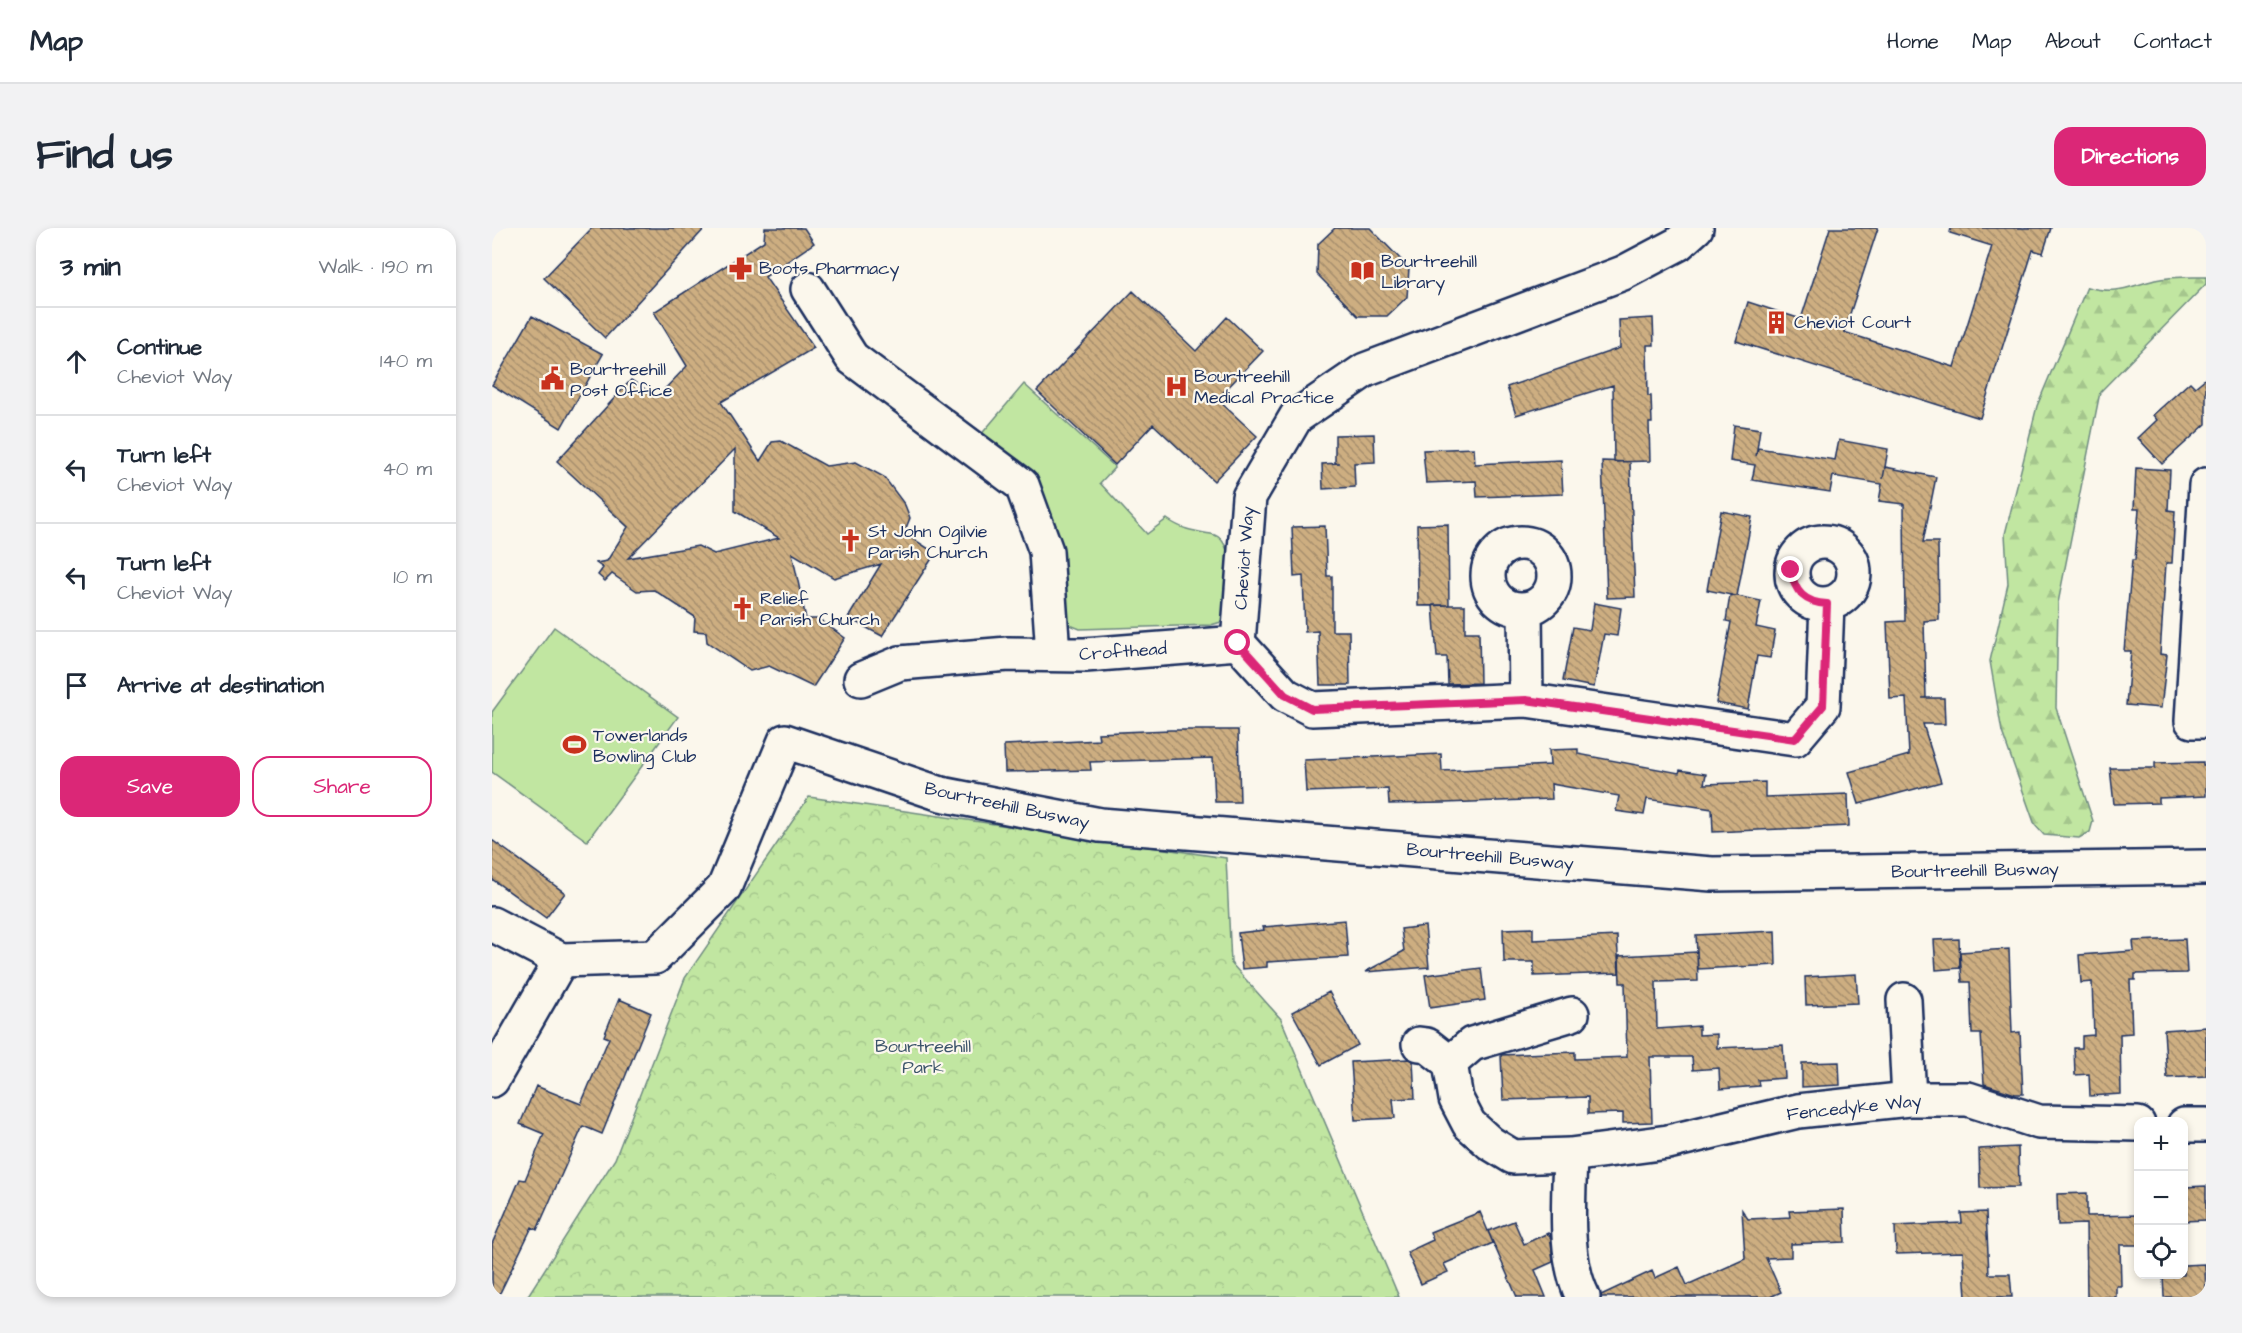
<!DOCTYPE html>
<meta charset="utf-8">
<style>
:root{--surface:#fff;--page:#f2f2f3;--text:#1f2937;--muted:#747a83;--line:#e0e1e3;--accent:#db2777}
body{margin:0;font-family:"Architects Daughter",sans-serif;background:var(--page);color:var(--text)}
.controls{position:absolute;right:18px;bottom:18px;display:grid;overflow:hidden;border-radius:12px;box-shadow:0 3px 9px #0003}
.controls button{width:54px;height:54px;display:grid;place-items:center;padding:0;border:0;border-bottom:2px solid var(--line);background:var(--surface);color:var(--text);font:30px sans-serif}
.stop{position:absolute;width:18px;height:18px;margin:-14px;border:4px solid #db2777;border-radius:50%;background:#fff}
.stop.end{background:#db2777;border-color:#fff;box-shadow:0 2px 6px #0008}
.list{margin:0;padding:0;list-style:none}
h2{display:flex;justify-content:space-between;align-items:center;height:78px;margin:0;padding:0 24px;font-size:26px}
h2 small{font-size:20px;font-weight:400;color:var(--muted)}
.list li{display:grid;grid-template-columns:39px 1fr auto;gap:18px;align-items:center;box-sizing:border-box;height:108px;padding:0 24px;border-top:2px solid var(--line)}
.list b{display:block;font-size:22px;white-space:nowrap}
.list p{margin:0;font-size:20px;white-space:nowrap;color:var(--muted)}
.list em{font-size:20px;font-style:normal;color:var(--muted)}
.actions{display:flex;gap:12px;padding:18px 24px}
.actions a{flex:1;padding:14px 0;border:2px solid var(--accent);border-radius:18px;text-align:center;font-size:21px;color:var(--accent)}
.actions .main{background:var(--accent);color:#fff}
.icon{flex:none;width:33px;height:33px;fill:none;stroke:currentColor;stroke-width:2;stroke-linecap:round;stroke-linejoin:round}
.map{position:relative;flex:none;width:1714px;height:1069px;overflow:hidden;border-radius:18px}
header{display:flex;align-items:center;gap:36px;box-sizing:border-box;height:84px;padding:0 30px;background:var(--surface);border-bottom:2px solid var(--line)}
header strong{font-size:28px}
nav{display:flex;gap:33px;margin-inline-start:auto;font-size:21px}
.intro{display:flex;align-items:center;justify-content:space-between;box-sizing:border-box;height:144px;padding:0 36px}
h1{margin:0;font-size:42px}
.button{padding:15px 27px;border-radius:18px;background:var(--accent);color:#fff;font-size:21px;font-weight:700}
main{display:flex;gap:36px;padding:0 36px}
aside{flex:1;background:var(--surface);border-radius:18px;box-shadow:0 3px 9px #0003}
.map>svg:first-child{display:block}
.green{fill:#c1e6a1;stroke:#6e8a80;stroke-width:1.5}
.forest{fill:url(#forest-firs);stroke:#6e8a80;stroke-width:1.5}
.park{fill:url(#park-crowns);stroke:#6e8a80;stroke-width:1.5}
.building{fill:url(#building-back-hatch);stroke:#1b2f5e;stroke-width:1.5;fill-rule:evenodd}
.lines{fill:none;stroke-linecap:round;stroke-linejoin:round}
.street-casing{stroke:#1b2f5e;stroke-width:38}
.street{stroke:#fbf7ec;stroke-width:33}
.route{stroke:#db2777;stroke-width:8}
.labels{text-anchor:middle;stroke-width:4.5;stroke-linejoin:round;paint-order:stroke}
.poi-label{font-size:18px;fill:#1b2f5e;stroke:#fbf7ec;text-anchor:start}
.street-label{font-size:18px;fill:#1b2f5e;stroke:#fbf7ec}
.park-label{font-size:18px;fill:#3c546b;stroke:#fbf7ec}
</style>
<header>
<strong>Map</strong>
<nav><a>Home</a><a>Map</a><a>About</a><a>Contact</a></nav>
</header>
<div class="intro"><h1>Find us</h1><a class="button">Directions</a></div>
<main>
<aside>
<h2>3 min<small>Walk · 190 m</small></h2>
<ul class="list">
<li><svg class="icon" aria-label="ahead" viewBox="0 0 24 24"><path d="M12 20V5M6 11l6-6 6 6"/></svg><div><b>Continue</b><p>Cheviot Way</p></div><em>140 m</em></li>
<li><svg class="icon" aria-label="left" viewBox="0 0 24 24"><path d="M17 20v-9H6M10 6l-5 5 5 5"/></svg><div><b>Turn left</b><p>Cheviot Way</p></div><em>40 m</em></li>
<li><svg class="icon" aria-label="left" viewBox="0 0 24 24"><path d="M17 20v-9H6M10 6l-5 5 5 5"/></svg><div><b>Turn left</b><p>Cheviot Way</p></div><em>10 m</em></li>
<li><svg class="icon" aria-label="arrive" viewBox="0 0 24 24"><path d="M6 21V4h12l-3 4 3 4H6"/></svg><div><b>Arrive at destination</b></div></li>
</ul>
<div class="actions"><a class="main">Save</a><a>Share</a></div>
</aside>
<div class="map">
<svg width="1714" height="1069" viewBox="0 0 1714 1069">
<defs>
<pattern id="forest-firs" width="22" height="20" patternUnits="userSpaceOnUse" patternTransform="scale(1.5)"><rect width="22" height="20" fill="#c1e6a1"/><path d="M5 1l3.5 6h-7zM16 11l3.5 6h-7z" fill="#a5c68d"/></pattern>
<pattern id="park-crowns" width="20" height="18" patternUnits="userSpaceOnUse" patternTransform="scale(1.5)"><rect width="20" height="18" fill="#c1e6a1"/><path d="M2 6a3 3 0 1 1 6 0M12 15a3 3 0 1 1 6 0" fill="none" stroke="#a5c68d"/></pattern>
<pattern id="building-back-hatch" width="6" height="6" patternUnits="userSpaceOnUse" patternTransform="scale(1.5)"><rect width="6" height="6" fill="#cdae81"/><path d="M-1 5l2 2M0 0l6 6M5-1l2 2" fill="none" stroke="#a68e6d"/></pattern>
</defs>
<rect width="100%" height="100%" fill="#fbf7ec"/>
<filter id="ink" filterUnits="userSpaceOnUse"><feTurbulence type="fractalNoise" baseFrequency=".0167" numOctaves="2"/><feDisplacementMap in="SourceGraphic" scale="12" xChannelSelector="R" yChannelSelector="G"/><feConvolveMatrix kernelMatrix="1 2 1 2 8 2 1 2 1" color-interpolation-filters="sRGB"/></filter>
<g filter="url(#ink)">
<path class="green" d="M532 156 623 239 608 255 655 306 675 291C691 302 701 303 719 306 747 311 735 367 734 387L729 394 719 397 588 401 573 395C569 352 571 307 550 269L487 209Z
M62 399 186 489 95 613 0 544V484Z"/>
<path class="forest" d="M1714 49V56L1608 164 1566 375 1564 480 1601 593 1598 604 1587 610 1552 607 1543 597 1510 504 1498 433 1516 356 1513 306 1545 178 1595 59C1625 67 1635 59 1663 52 1679 48 1698 49 1714 49Z"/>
<path class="park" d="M317 569 734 630 739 735 789 791 907 1069H35L123 931 193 750Z"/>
<path class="building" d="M100 0H213L113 110 52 50Z
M273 0H312L322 15 273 49 322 120 229 174 268 233 280 214 289 213 334 238 364 234 392 249 413 277 418 290 412 305 437 321 439 332 390 408 356 390 389 336 342 350 300 325 314 391H327L353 410 321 459 277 438 258 443 215 414 214 404 202 403 203 389 162 362 145 363 120 346 113 353 106 347 111 340 104 335 115 333 136 299 65 233 139 152 165 169 195 138 162 84 272 13ZM243 221V283L287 310 222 326 206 318 136 330Z
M843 0H878L917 40 915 69 895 88H866L825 46 826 16Z
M1338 0H1386L1352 104 1462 139 1500 18 1458 5 1459 0H1559L1551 25 1541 22 1488 190 1244 113 1256 74 1309 91Z
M641 63 704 123 735 89 771 123 725 171 765 208 722 253 661 196 623 237 545 163Z
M40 88 111 126 69 200 0 157Z
M1161 90 1162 117H1155L1156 168H1159L1160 195H1157L1158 233 1122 234 1121 157 1024 187 1015 159 1128 120 1127 92Z
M1714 150V196L1670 236 1646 210 1665 192 1661 187 1698 154 1703 159Z
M1242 197 1268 201 1264 228 1266 220 1343 232 1347 212 1396 221 1391 251 1393 239 1444 249 1431 314H1446L1447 392 1432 393 1434 470H1430H1452L1453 496H1431L1449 554 1367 576 1357 544 1417 527 1414 470 1398 471 1395 394 1413 393 1412 276 1387 273 1390 256 1341 248 1338 264 1260 252 1263 237 1238 233Z
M882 206 883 234 862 235 863 259 831 261 830 236 848 235H843V207Z
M982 220 983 236 1069 232 1071 266 985 269 984 253 934 255 931 222Z
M1110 233 1138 234 1143 369 1115 370Z
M1644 240 1678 242 1676 282 1683 283 1680 335H1674L1668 426 1675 427 1669 480 1634 477 1639 423H1632L1640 332H1643L1647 281H1642Z
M1229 283 1260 289 1245 368 1269 373 1264 399 1283 403 1278 430 1265 428 1256 481 1224 475 1239 394 1234 393 1238 367 1244 368 1215 362Z
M956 296 957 377 926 378 925 297Z
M833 298 835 348H840V403H857L858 457H828L826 403 813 404 811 348 802 349 800 299Z
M1102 375 1129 380 1125 408 1112 406 1102 459 1071 453 1081 399 1098 402Z
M941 377H973V404H987L988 455 956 456 955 429H945Z
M678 502H746L748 574H723L721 530 598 534 599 542 513 544 512 517 607 512 606 505Z
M1086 521V526L1187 545 1188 542 1214 546 1212 556 1273 554V569L1356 566 1357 598 1221 604 1220 581 1155 571 1152 587 1124 583 1127 568 1059 556 1060 571 952 575 897 576 896 561 814 564 812 532 949 526 950 543 1058 537 1057 522Z
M1711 534V537H1714V568L1667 570V575L1622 576 1618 540H1663V535Z
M0 612 73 665 54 690 0 651Z
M853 692 856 729 775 734V739L750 741 746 705 772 702 771 699Z
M933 698 937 739 873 744 912 723 909 701Z
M1041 700V712L1125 708 1127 745 1042 748V734H1012L1011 701Z
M1283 703 1284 737 1206 741 1204 707Z
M1467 711 1468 740 1444 742 1442 712Z
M1693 711 1695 745 1643 746V752H1638L1640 805 1628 806 1629 866 1598 868 1597 846 1583 847 1582 820H1590V808L1602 807 1600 754 1589 755 1587 727 1642 723 1641 713Z
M1517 721 1520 805 1528 804 1531 866H1523L1492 856 1489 806H1480L1478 754H1470L1468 724Z
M1205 724 1206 753 1164 754 1165 801 1207 798V807L1225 806V820L1291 817 1293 850 1266 852 1267 858 1228 861 1227 840 1201 842 1200 829H1158L1160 894 1131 895V885L1096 886V869L1011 872 1009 827 1083 824V831L1135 829 1133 755H1128L1127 728Z
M989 740 993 772 938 780 933 747Z
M1364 746 1366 775 1314 777 1313 749Z
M837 764 866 817 829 837 800 784Z
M127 771 159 785 110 906 91 898 45 1002 40 999 6 1069H0V1016L28 951 33 952 52 906 28 896 44 858 89 876 117 810 112 808Z
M1714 799V848L1675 850 1672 802Z
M917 831 921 833 923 870 901 871 903 890 863 892 859 834Z
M1347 834 1348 857 1310 859V835Z
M1526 919 1527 959 1488 960 1487 921Z
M1714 958V992L1692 993V959Z
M1595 965V988L1647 987V1017H1628L1629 1058H1624V1069H1595L1594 996 1566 997 1565 966Z
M1352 981 1353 1014 1299 1016V1029L1274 1030 1289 1064 1278 1069H1109V1067L1160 1043 1163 1050 1187 1039 1195 1057 1253 1031 1250 982 1256 991 1298 989 1297 983Z
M988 984 1001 1015 952 1036 956 1044 929 1056 915 1024 941 1012 938 1004Z
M1494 984 1497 1046H1518L1520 1069H1474L1471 1024 1404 1026 1403 998 1470 995 1469 985Z
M1022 993 1032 1016 1056 1005 1059 1011 1061 1034 1043 1042 1054 1069H1025L996 1003Z
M1713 1036 1714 1069H1672L1671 1047H1692V1037Z"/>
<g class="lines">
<defs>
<path id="street" d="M1204 0 1186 16 1131 45 873 142 804 189 757 269 746 415 793 467 820 481 1034 472 1303 511 1331 478 1335 376
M316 61 360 130 530 257 554 323 561 426
M1714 257 1700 493H1714
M1300 345a31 31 0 1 1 62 0a31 31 0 1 1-62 0Z
M996 348a33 33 0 1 1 66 0a33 33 0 1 1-66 0Z
M1033 381 1034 472
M369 451 408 435 516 426 593 427 746 415
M0 696 69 732 163 729 232 660 293 513 449 566 608 597 1220 646 1714 639
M1412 772 1417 871
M927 816 935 817 958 835 964 871 977 896 998 915 1021 929 1078 927 1176 914 1306 883 1417 871H1476L1547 894 1646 896
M958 835 980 816 1080 786
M0 852 69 732
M1692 897H1714
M1078 927C1077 970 1071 1030 1091 1069"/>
</defs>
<use href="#street" class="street-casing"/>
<use href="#street" class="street"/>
</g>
</g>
<g class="lines" filter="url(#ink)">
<path class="route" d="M746 415 793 467 820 481 1034 472 1303 511 1331 478 1335 376C1313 375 1302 364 1299 342"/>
</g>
<defs>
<symbol id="pharmacy-bare" viewBox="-9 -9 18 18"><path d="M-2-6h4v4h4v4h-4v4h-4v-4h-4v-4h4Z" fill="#c8321e" stroke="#fbf7ec" stroke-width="2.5" paint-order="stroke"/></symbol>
<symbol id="library-bare" viewBox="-9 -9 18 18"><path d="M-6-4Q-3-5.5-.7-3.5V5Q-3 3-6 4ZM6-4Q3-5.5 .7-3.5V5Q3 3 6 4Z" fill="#c8321e" stroke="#fbf7ec" stroke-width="2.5" paint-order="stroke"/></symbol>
<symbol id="building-bare" viewBox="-9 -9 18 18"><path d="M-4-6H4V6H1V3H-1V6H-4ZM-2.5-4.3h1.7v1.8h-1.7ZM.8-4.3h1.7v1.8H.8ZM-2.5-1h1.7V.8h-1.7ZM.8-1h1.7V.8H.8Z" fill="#c8321e" stroke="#fbf7ec" stroke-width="2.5" paint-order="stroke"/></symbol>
<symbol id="civic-bare" viewBox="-9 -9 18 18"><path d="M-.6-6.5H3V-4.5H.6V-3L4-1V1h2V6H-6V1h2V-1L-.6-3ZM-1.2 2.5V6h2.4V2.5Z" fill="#c8321e" stroke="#fbf7ec" stroke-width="2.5" paint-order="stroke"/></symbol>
<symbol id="hospital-bare" viewBox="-9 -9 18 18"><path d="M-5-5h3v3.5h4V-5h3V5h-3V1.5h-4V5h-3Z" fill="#c8321e" stroke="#fbf7ec" stroke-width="2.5" paint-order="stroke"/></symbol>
<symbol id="church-bare" viewBox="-9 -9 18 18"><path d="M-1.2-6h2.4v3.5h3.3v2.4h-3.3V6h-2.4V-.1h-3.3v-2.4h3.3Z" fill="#c8321e" stroke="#fbf7ec" stroke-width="2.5" paint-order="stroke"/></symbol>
<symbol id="stadium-bare" viewBox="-9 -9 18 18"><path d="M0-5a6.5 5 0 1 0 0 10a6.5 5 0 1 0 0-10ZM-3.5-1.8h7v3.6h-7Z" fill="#c8321e" stroke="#fbf7ec" stroke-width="2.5" paint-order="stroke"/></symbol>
</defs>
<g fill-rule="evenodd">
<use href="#pharmacy-bare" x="232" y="24" width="33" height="33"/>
<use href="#library-bare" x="854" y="26" width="33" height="33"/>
<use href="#building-bare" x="1268" y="78" width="33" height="33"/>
<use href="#civic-bare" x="44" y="134" width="33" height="33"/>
<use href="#hospital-bare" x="668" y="142" width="33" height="33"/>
<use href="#church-bare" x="342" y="296" width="33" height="33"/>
<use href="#church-bare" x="234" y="364" width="33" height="33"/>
<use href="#stadium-bare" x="66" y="500" width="33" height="33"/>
</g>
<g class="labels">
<g class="poi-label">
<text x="889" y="39">Bourtreehill<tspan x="889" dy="21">Library</tspan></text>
<text x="267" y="46">Boots Pharmacy</text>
<text x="1302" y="100">Cheviot Court</text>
<text x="78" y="147">Bourtreehill<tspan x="78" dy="21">Post Office</tspan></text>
<text x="702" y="154">Bourtreehill<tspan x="702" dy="21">Medical Practice</tspan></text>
<text x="376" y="309">St John Ogilvie<tspan x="376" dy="21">Parish Church</tspan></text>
<text x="268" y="376">Relief<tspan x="268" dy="21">Parish Church</tspan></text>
<text x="101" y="513">Towerlands<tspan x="101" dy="21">Bowling Club</tspan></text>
</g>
<g class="street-label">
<text transform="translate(752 330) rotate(-86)" y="6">Cheviot Way</text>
<text transform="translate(631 423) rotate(-4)" y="6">Crofthead</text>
<text transform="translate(515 577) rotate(12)" y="6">Bourtreehill Busway</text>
<text transform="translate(998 628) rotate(5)" y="6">Bourtreehill Busway</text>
<text transform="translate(1483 642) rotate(-1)" y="6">Bourtreehill Busway</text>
<text transform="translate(1362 879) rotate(-6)" y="6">Fencedyke Way</text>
</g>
<g class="park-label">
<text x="431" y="824">Bourtreehill<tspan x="431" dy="21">Park</tspan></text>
</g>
</g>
</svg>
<div class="controls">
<button>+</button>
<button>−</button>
<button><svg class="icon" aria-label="locate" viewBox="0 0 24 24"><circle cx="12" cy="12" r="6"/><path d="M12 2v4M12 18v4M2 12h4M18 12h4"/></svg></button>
</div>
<div class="stop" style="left:746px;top:415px"></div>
<div class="stop end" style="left:1299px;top:342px"></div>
</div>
</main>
